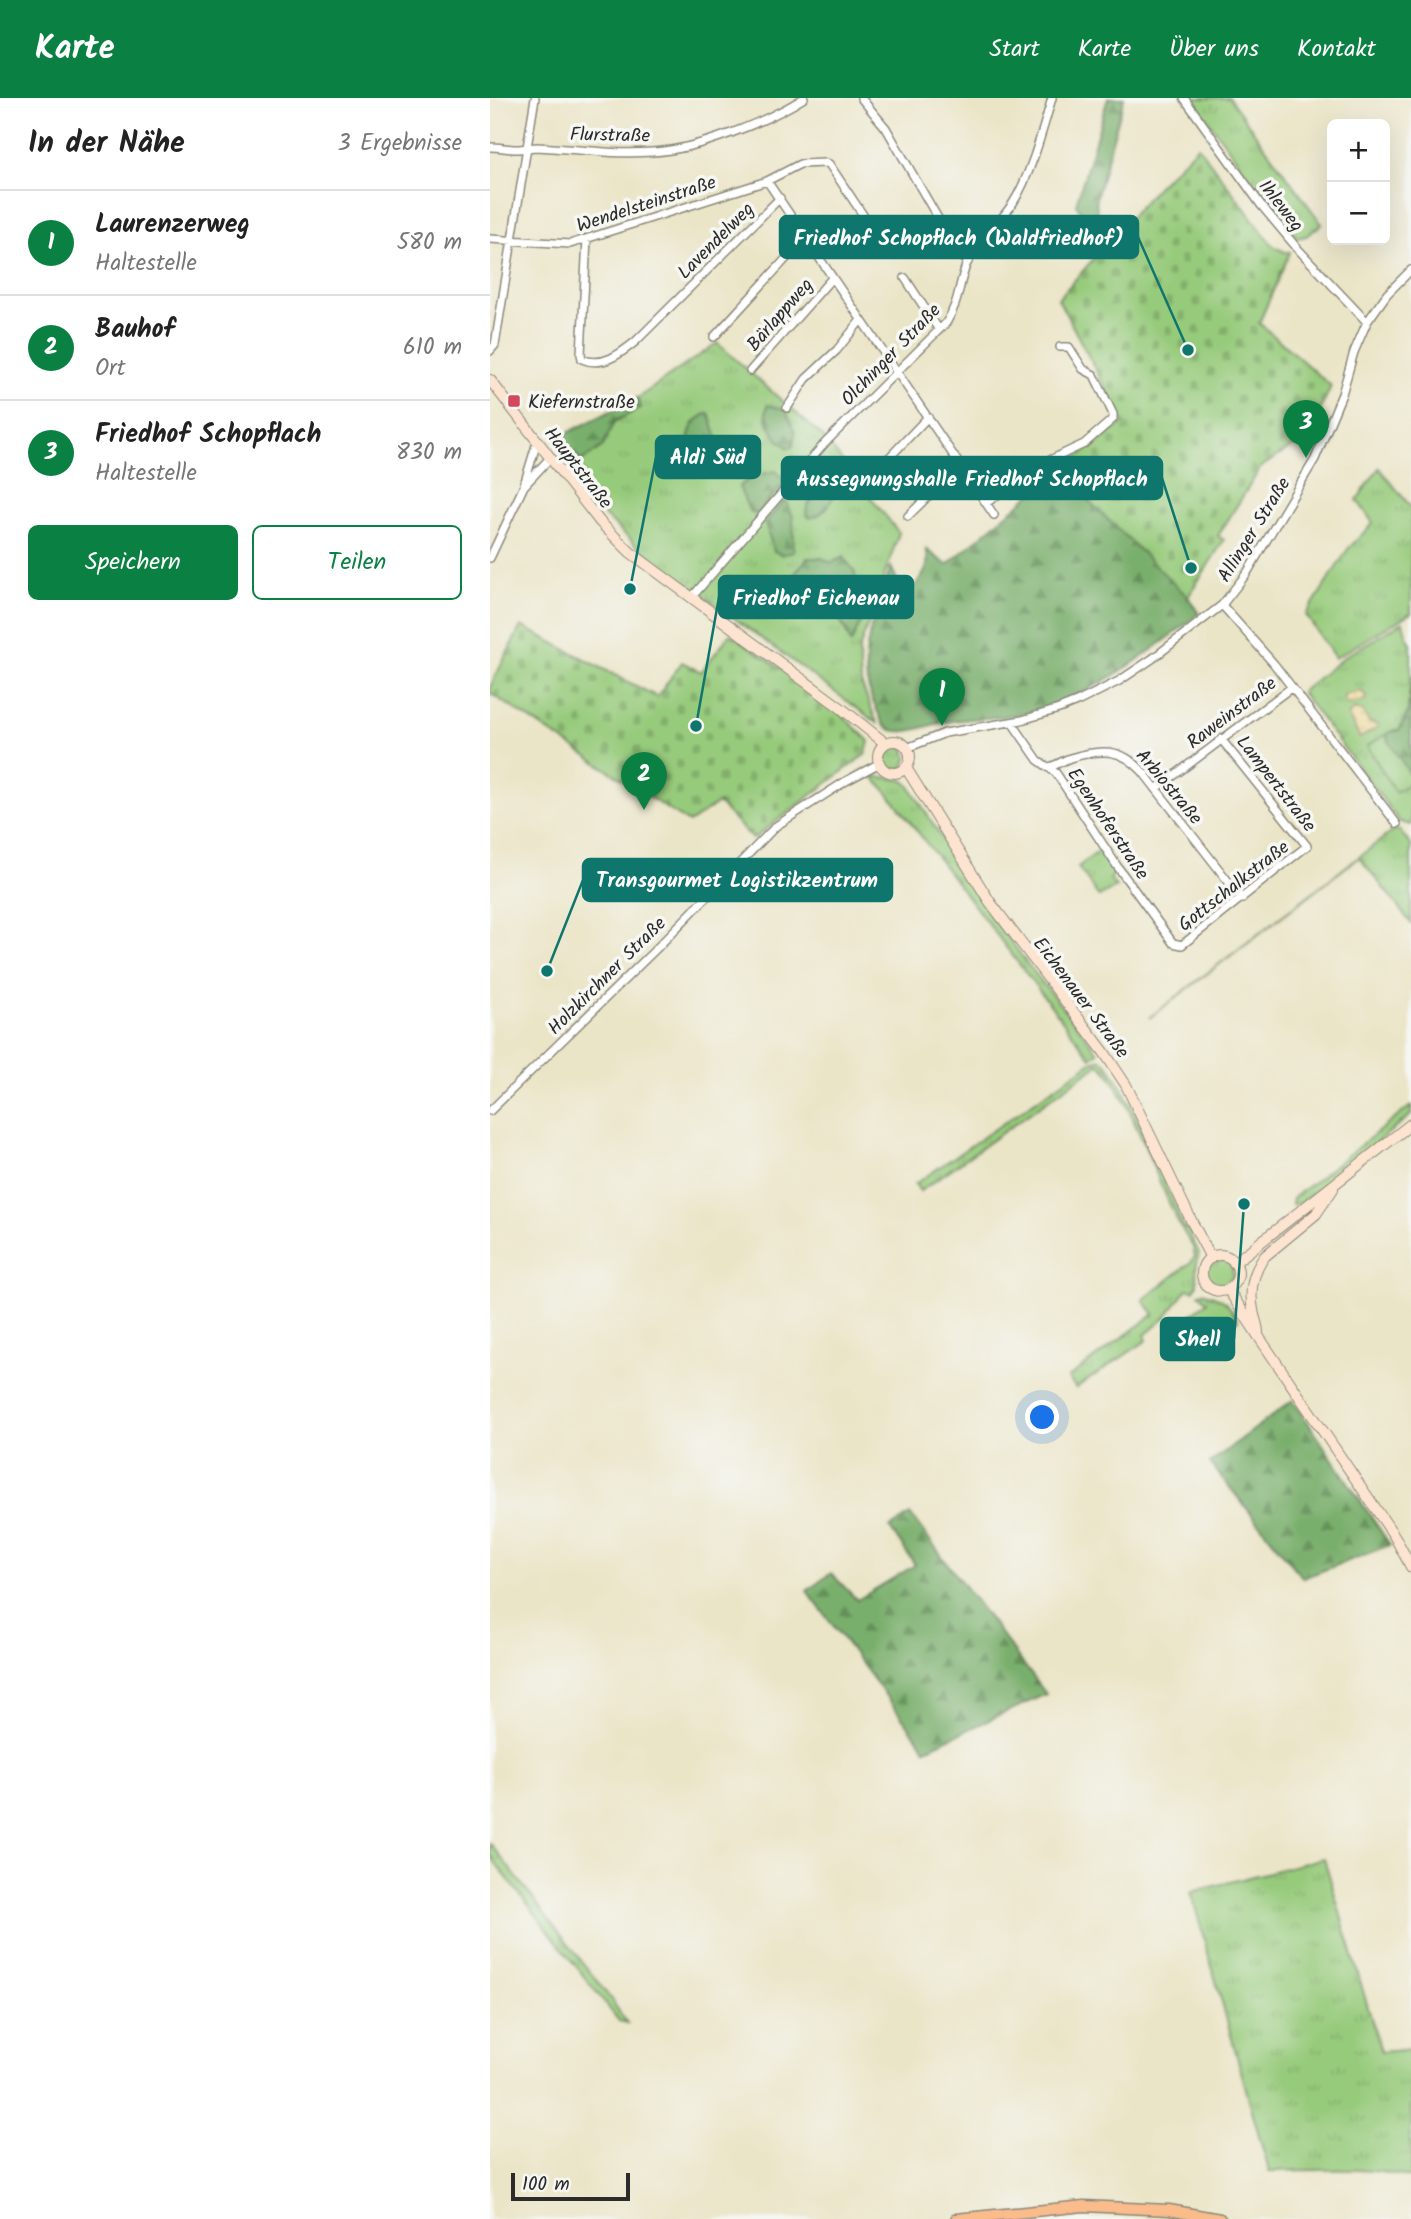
<!DOCTYPE html>
<html lang="de">
<meta charset="utf-8">
<style>
:root{--surface:#fff;--page:#f6f6f6;--text:#222;--muted:#767676;--line:#e0e0e0;--accent:#0b8043}
body{margin:0;font-family:Kalam,sans-serif;background:var(--page);color:var(--text)}
.controls{position:absolute;right:21px;top:21px;display:grid;overflow:hidden;border-radius:10px;box-shadow:0 7px 28px #0002}
.controls button{width:63px;height:63px;display:grid;place-items:center;padding:0;border:0;border-bottom:2px solid var(--line);background:var(--surface);color:var(--text);font:35px sans-serif}
.scale{position:absolute;left:21px;bottom:18px;width:119px;box-sizing:border-box;padding-left:7px;border:4px solid #2b2b2b;border-top:0;font-size:19px;line-height:24px;white-space:nowrap;color:#2b2b2b;-webkit-text-stroke:5px #f6f6f2;paint-order:stroke}
.you{position:absolute;left:553px;top:1320px;width:24px;height:24px;margin:-18px;border:5px solid #fff;border-radius:50%;background:#1a73e8;box-shadow:0 0 0 10px #1a73e833}
.badge{display:grid;place-items:center;width:46px;height:46px;border-radius:50%;background:var(--accent);color:#fff;font-size:23px;font-weight:700}
.pin{position:absolute;translate:-50% -58px;filter:drop-shadow(0 2px 4px #0008)}
.pin::after{content:'';position:absolute;top:37px;width:24px;height:21px;background:inherit;clip-path:polygon(0 0,100% 0,50% 100%)}
.list{margin:0;padding:0;list-style:none}
h2{display:flex;justify-content:space-between;align-items:center;height:91px;margin:0;padding:0 28px;font-size:30px}
h2 small{font-size:23px;font-weight:400;color:var(--muted)}
.list li{display:grid;grid-template-columns:46px 1fr auto;gap:21px;align-items:center;box-sizing:border-box;height:105px;padding:0 28px;border-top:2px solid var(--line)}
.list b{display:block;font-size:26px;white-space:nowrap}
.list p{margin:0;font-size:23px;white-space:nowrap;color:var(--muted)}
.list em{font-size:23px;font-style:normal;color:var(--muted)}
.actions{display:flex;gap:14px;padding:21px 28px}
.actions a{flex:1;padding:16px 0;border:2px solid var(--accent);border-radius:10px;text-align:center;font-size:24px;color:var(--accent)}
.actions .main{background:var(--accent);color:#fff}
.map{position:relative;flex:none;width:921px;height:2121px;overflow:hidden}
header{display:flex;align-items:center;gap:42px;box-sizing:border-box;height:98px;padding:0 35px;background:var(--accent);color:#fff}
header strong{font-size:33px}
nav{display:flex;gap:38px;margin-inline-start:auto;font-size:24px}
main{display:flex}
aside{flex:1;background:var(--surface)}
.map>svg:first-child{display:block}
.grass{fill:url(#grass-tufts);stroke:#617b54;stroke-width:2}
.forest{fill:url(#forest-firs);stroke:#526d4c;stroke-width:2}
.sand{fill:url(#sand-dots);stroke:#8c8264;stroke-width:2}
.cemetery{fill:url(#cemetery-stones);stroke:#617b54;stroke-width:2}
.pitch{fill:#97cb7c;stroke:#617b54;stroke-width:2}
.lines{fill:none;stroke-linecap:round;stroke-linejoin:round}
.street-casing{stroke:#8b887a;stroke-width:10}
.secondary-casing{stroke:#8b887a;stroke-width:12}
.primary-casing{stroke:#8b887a;stroke-width:13}
.street{stroke:#fff;stroke-width:7}
.secondary{stroke:#fde4d1;stroke-width:10}
.primary{stroke:#fabc8b;stroke-width:10}
.poi-dot{fill:#d1495b;stroke:#f6f6f2;stroke-width:2.5}
.labels{text-anchor:middle;stroke-width:7;stroke-linejoin:round;paint-order:stroke}
.street-label{font-size:19px;fill:#2b2b2b;stroke:#f6f6f2}
.poi-label{font-size:19px;fill:#2b2b2b;stroke:#f6f6f2;text-anchor:start}
.leader{fill:none;stroke:#0f766e;stroke-width:2.5}
.callout-dot{fill:#0f766e;stroke:#f6f6f2;stroke-width:2.5}
.callout{fill:#0f766e;stroke:#0f766e;stroke-width:2.5}
.callout-label{font-size:21px;text-anchor:middle;font-weight:bold;fill:#fff}
</style>
<header>
<strong>Karte</strong>
<nav><a>Start</a><a>Karte</a><a>Über uns</a><a>Kontakt</a></nav>
</header>
<main>
<aside>
<h2>In der Nähe<small>3 Ergebnisse</small></h2>
<ul class="list">
<li><span class="badge">1</span><div><b>Laurenzerweg</b><p>Haltestelle</p></div><em>580 m</em></li>
<li><span class="badge">2</span><div><b>Bauhof</b><p>Ort</p></div><em>610 m</em></li>
<li><span class="badge">3</span><div><b>Friedhof Schopflach</b><p>Haltestelle</p></div><em>830 m</em></li>
</ul>
<div class="actions"><a class="main">Speichern</a><a>Teilen</a></div>
</aside>
<div class="map">
<svg width="921" height="2121" viewBox="0 0 921 2121">
<defs>
<pattern id="grass-tufts" width="24" height="20" patternUnits="userSpaceOnUse" patternTransform="scale(1.75)"><rect width="24" height="20" fill="#97cb7c"/><path d="M3 7l-1-3M5 7V3M7 7l1-3M15 17l-1-3M17 17v-4M19 17l1-3" fill="none" stroke="#82ae6b"/></pattern>
<pattern id="forest-firs" width="22" height="20" patternUnits="userSpaceOnUse" patternTransform="scale(1.75)"><rect width="22" height="20" fill="#79af6c"/><path d="M5 1l3.5 6h-7zM16 11l3.5 6h-7z" fill="#638f59"/></pattern>
<pattern id="sand-dots" width="8" height="8" patternUnits="userSpaceOnUse" patternTransform="scale(1.75)"><rect width="8" height="8" fill="#eeda9e"/><path d="M2 2h.1M6 6h.1" fill="none" stroke="#cb8" stroke-width="1.8" stroke-linecap="round"/></pattern>
<pattern id="cemetery-stones" width="16" height="16" patternUnits="userSpaceOnUse" patternTransform="scale(1.75)"><rect width="16" height="16" fill="#97cb7c"/><path d="M2 7V4a2 2 0 0 1 4 0v3zM10 15v-3a2 2 0 0 1 4 0v3z" fill="#82ae6b"/></pattern>
</defs>
<rect width="100%" height="100%" fill="#f6f6f2"/>
<filter id="ink" filterUnits="userSpaceOnUse"><feTurbulence type="fractalNoise" baseFrequency=".0143" numOctaves="2"/><feDisplacementMap in="SourceGraphic" scale="14" xChannelSelector="R" yChannelSelector="G"/><feConvolveMatrix kernelMatrix="1 2 1 2 8 2 1 2 1" color-interpolation-filters="sRGB"/></filter>
<filter id="wash" filterUnits="userSpaceOnUse"><feTurbulence type="fractalNoise" baseFrequency=".00686" numOctaves="4" result="noise"/><feDisplacementMap in="SourceGraphic" scale="28" xChannelSelector="R" yChannelSelector="G"/><feGaussianBlur stdDeviation="1.57" result="paint"/><feColorMatrix in="noise" values="0 0 0 0 0 0 0 0 0 0 0 0 0 0 0 0 0 1.4 0 .05"/><feComposite in="paint" operator="in"/></filter>
<g filter="url(#wash)">
<rect width="100%" height="100%" fill="#ebe5c8"/>
<path class="grass" d="M702 0H739L832 126 816 138 808 140 791 123Z
M227 245 333 339 409 435 369 552 371 585 387 625 154 454 116 419 88 384 94 374 87 366 122 318Z
M889 370 921 409V515L845 560 816 517 858 451 883 425 867 402Z
M913 524 917 539 921 545V578L918 614 909 633 896 637 921 678V727L910 724 811 594 854 559Z
M391 659a13 13 0 1 1 26 0a13 13 0 1 1-26 0Z
M385 678 413 682 419 687 485 794 536 864 608 954 601 960 398 695 385 681 383 679Z
M904 732H909L921 747V825L869 759 659 920Z
M609 753 625 776 620 781 626 789 609 799 588 769Z
M611 961C634 975 680 1100 695 1131L697 1130 709 1155 706 1170 707 1186 704 1192 697 1191 675 1220 655 1237 657 1242 586 1290 578 1280 664 1216 653 1202 701 1164 705 1158 703 1149C691 1131 681 1111 673 1091 662 1068 628 975 609 966L430 1093 425 1086 602 964Z
M921 1008V1017L810 1105 802 1107 803 1100Z
M715 1175a14 14 0 1 1 28 0a14 14 0 1 1-28 0Z
M712 1194C733 1200 737 1203 748 1222L714 1245 696 1221 717 1204 709 1196Z
M0 1745 120 1900 137 1925 129 1923 0 1758Z
M834 1760 891 1954 921 1951V2080C876 2067 825 2073 779 2073L701 1794Z"/>
<path class="forest" d="M618 0H634L606 101 607 114 630 142 617 150 586 106Z
M147 300 151 310 124 324 113 348 87 366 65 341Z
M278 307 296 312 305 335 303 348 299 350C286 343 271 320 278 307Z
M219 315 234 362 218 353 219 372 187 374 181 367 183 357 199 345C199 329 204 321 219 315Z
M286 373 295 384 266 417 259 412 249 389 262 378Z
M568 373 698 499 709 516C653 560 596 604 524 617 500 621 475 620 450 625 434 628 408 641 394 627 391 623 389 616 387 612 361 563 386 518 401 469L409 486 422 491C434 478 441 468 436 451L457 467Z
M338 381 346 392C341 405 335 417 320 420L316 416 317 408Z
M296 401 303 419 304 453 292 457 284 453 275 425Z
M354 459 365 475 366 508 375 515 361 545 348 517 337 510 327 516 312 503 300 482 317 460H332L341 465Z
M921 578V678L895 637 903 633H909L918 614Z
M803 1302 900 1447 813 1480 720 1365Z
M420 1416 556 1596 436 1651 317 1493 341 1475 367 1502 425 1467 400 1430Z"/>
<path class="sand" d="M871 593 876 598 874 603 858 606 854 604V597Z
M864 611 872 613 879 624 888 627V629L870 640 858 618Z"/>
<path class="cemetery" d="M708 48 783 148 795 154H800L769 225 841 288 819 338 771 369 728 438 734 442 698 499 568 373 634 325 568 201 667 89Z
M31 528 167 599 192 564 211 574 240 536 311 584 347 612 379 643 376 656 263 741 228 705 199 725 0 595V589Z"/>
<path class="pitch" d="M895 637 921 678V684L905 694 877 648Z"/>
</g>
<g filter="url(#ink)">
<g class="lines">
<defs>
<path id="street" d="M371 0 396 30 468 155 478 164
M694 0 771 107 807 150 877 224
M0 49C9 49 18 51 27 51 34 51 41 49 48 49 86 51 124 57 162 54 207 52 276 24 314 0
M277 83 504 417
M0 141 80 146 277 83 310 66 336 65 339 66 389 141
M97 141 91 256 92 261C112 270 130 256 145 244L290 100
M415 180 449 232
M224 239 315 140
M0 253 5 247 45 0
M260 273 342 180
M297 310 316 281 347 252 371 222
M376 380 395 364 438 319
M33 389 60 360
M496 405 560 362 594 346 623 321V316L604 277 593 271 579 249H570
M418 418 470 367
M0 460 33 390 47 344
M202 499 335 345 456 225C470 203 468 187 477 165 486 146 511 124 523 105 540 79 553 31 562 0
M732 507 784 566 907 726
M523 624 525 629 548 662 566 675 627 768 683 845 692 847 817 748 731 641
M417 650 455 635 532 622 569 611 589 603 629 583 662 561 732 507 757 475 825 361 852 296 864 254 877 224 897 196 921 172
M559 669C567 667 572 663 580 660 610 651 631 649 653 674L752 801
M666 691 802 589
M0 1013 165 852 286 728 356 683 388 666"/>
<path id="secondary" d="M0 282 110 424 140 454 351 610 395 645
M388 659a16 16 0 1 1 32 0a16 16 0 1 1-32 0Z
M416 670 500 804 614 954 636 987 702 1124 721 1160
M712 1175a18 18 0 1 1 36 0a18 18 0 1 1-36 0Z
M744 1165 921 1026
M738 1191 769 1239 905 1439 921 1469
M768 1235C768 1227 764 1220 763 1212 759 1192 763 1174 775 1158L826 1116 843 1091"/>
<path id="primary" d="M466 2121 594 2108 679 2112 730 2121"/>
</defs>
<use href="#street" class="street-casing"/>
<use href="#secondary" class="secondary-casing"/>
<use href="#primary" class="primary-casing"/>
<use href="#street" class="street"/>
<use href="#secondary" class="secondary"/>
<use href="#primary" class="primary"/>
</g>
</g>
<rect class="poi-dot" x="17" y="296" width="14" height="14" rx="3.5"/>
<g class="labels">
<g class="street-label">
<text transform="translate(120 36) rotate(1)" y="7">Flurstraße</text>
<text transform="translate(156 105) rotate(-18)" y="7">Wendelsteinstraße</text>
<text transform="translate(792 107) rotate(52)" y="7">Ihleweg</text>
<text transform="translate(225 142) rotate(-45)" y="7">Lavendelweg</text>
<text transform="translate(289 216) rotate(-49)" y="7">Bärlappweg</text>
<text transform="translate(400 256) rotate(-46)" y="7">Olchinger Straße</text>
<text transform="translate(89 369) rotate(52)" y="7">Hauptstraße</text>
<text transform="translate(763 431) rotate(-58)" y="7">Allinger Straße</text>
<text transform="translate(741 614) rotate(-37)" y="7">Raweinstraße</text>
<text transform="translate(787 685) rotate(52)" y="7">Lampertstraße</text>
<text transform="translate(680 688) rotate(50)" y="7">Arbiostraße</text>
<text transform="translate(619 725) rotate(56)" y="7">Egenhoferstraße</text>
<text transform="translate(743 787) rotate(-38)" y="7">Gottschalkstraße</text>
<text transform="translate(116 877) rotate(-45)" y="7">Holzkirchner Straße</text>
<text transform="translate(592 899) rotate(53)" y="7">Eichenauer Straße</text>
</g>
<g class="poi-label">
<text x="38" y="310">Kiefernstraße</text>
</g>
</g>
<path class="leader" d="M698 252L648 139M140 491L166 359M701 470L672 380M206 628L229 499M57 873L93 782M754 1106L744 1241"/>
<g class="callout-dot">
<circle cx="698" cy="252" r="7"/>
<circle cx="140" cy="491" r="7"/>
<circle cx="701" cy="470" r="7"/>
<circle cx="206" cy="628" r="7"/>
<circle cx="57" cy="873" r="7"/>
<circle cx="754" cy="1106" r="7"/>
</g>
<g class="callout">
<rect x="290" y="118" width="358" height="42" rx="7"/>
<rect x="166" y="338" width="104" height="42" rx="7"/>
<rect x="292" y="359" width="380" height="42" rx="7"/>
<rect x="229" y="478" width="194" height="42" rx="7"/>
<rect x="93" y="761" width="309" height="42" rx="7"/>
<rect x="671" y="1220" width="73" height="42" rx="7"/>
</g>
<g class="callout-label">
<text x="469" y="147">Friedhof Schopflach (Waldfriedhof)</text>
<text x="218" y="366">Aldi Süd</text>
<text x="482" y="388">Aussegnungshalle Friedhof Schopflach</text>
<text x="326" y="507">Friedhof Eichenau</text>
<text x="247" y="789">Transgourmet Logistikzentrum</text>
<text x="708" y="1248">Shell</text>
</g>
</svg>
<div class="controls">
<button>+</button>
<button>−</button>
</div>
<div class="scale">100 m</div>
<div class="you"></div>
<div class="pin badge" style="left:452px;top:628px">1</div>
<div class="pin badge" style="left:154px;top:712px">2</div>
<div class="pin badge" style="left:816px;top:360px">3</div>
</div>
</main>
